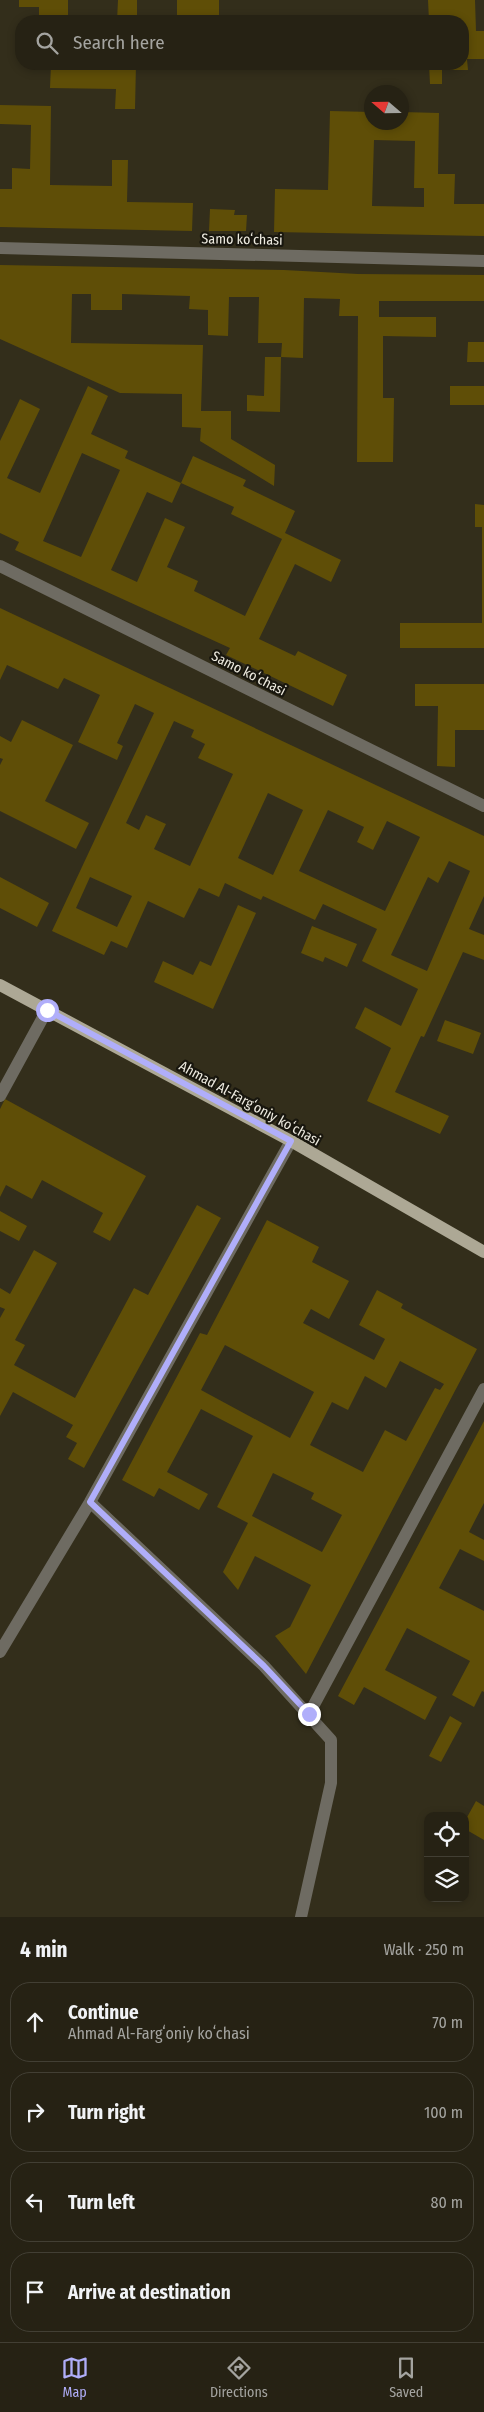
<!DOCTYPE html>
<meta charset="utf-8">
<style>
:root{--surface:#262214;--page:#322f22;--text:#f1f3f6;--muted:#a4a4a0;--line:#423f34;--accent:#b0aefa}
body{margin:0;font-family:"Fira Sans Condensed",sans-serif;background:var(--page);color:var(--text)}
.controls{position:absolute;right:15px;bottom:15px;display:grid;overflow:hidden;border-radius:10px;box-shadow:0 2px 8px #0003}
.controls button{width:45px;height:45px;display:grid;place-items:center;padding:0;border:0;border-bottom:1px solid var(--line);background:var(--surface);color:var(--text);font:25px sans-serif}
.compass{position:absolute;left:364px;top:85px;width:45px;height:45px;border-radius:50%;background:var(--surface);box-shadow:0 2px 8px #0003;rotate:290deg}
.stop{position:absolute;width:15px;height:15px;margin:-11px;border:4px solid #b0aefa;border-radius:50%;background:#fff}
.stop.end{background:#b0aefa;border-color:#fff;box-shadow:0 1px 5px #0008}
.list{margin:0;padding:0;list-style:none}
h2{display:flex;justify-content:space-between;align-items:center;height:65px;margin:0;padding:0 20px;font-size:21px}
h2 small{font-size:16px;font-weight:400;color:var(--muted)}
.list li{display:grid;grid-template-columns:32px 1fr auto;gap:15px;align-items:center;box-sizing:border-box;height:80px;margin:0 10px 10px;padding:0 10px;border:1px solid var(--line);border-radius:20px}
.list b{display:block;font-size:19px;white-space:nowrap}
.list p{margin:0;font-size:16px;white-space:nowrap;color:var(--muted)}
.list em{font-size:16px;font-style:normal;color:var(--muted)}
.icon{flex:none;width:28px;height:28px;fill:none;stroke:currentColor;stroke-width:2;stroke-linecap:round;stroke-linejoin:round}
.map{position:relative;flex:none;width:484px;height:1917px;overflow:hidden}
.search{position:absolute;background:var(--surface);box-shadow:0 2px 8px #0003;left:15px;right:15px;top:15px;height:55px;display:flex;align-items:center;gap:12px;box-sizing:border-box;padding:0 18px;border-radius:20px;color:var(--muted);font-size:19px}
.sheet{height:425px;background:var(--surface)}
nav{display:flex;justify-content:space-around;align-items:center;box-sizing:border-box;height:70px;border-top:1px solid var(--line);background:var(--surface);font-size:14px;color:var(--muted)}
nav a{display:grid;justify-items:center;gap:2px}
nav .on{color:var(--accent)}
.map>svg:first-child{display:block}
.building{fill:#5f4e07;fill-rule:evenodd}
.lines{fill:none;stroke-linecap:round;stroke-linejoin:round}
.minor{stroke:#6e6b62;stroke-width:12}
.major{stroke:#ada895;stroke-width:12}
.route{stroke:#b0aefa;stroke-width:6}
.labels{text-anchor:middle;stroke-width:4.5;stroke-linejoin:round;paint-order:stroke}
.street-label{font-size:14px;fill:#eeebe0;stroke:#18160e}
</style>
<div class="map">
<svg width="484" height="1917" viewBox="0 0 484 1917">
<rect width="100%" height="100%" fill="#332e1b"/>
<path class="building" d="M19 0H68V21H39V7H19Z
M118 0H137V21H117Z
M177 0H219V21H177Z
M428 0H475L476 31H484V59H467L468 70H442V84H430L429 64H463V21H429Z
M116 64H136L135 109H115L116 89 50 88 51 65 116 66Z
M0 105 51 106 50 185 112 186V160H128L127 202 193 203 192 231 0 227V189H12V168L30 169 31 125 0 124Z
M330 111 372 112V122H402V112L439 113 438 174H455L454 204H484V236L274 232 275 189 328 190ZM374 140 415 141 414 188H424V207L372 206Z
M210 209 235 210 234 215H247L246 231H209Z
M0 265 284 270 358 274 484 275V301H379V317H436V337L383 336V398H394L393 462H357L358 316H339L340 299 304 298 303 358 281 357 282 343H258L259 297H229L228 336 208 335V310L189 309 190 296 122 294V310H91V294H72L71 343 203 345 201 411H231V439L275 465 274 486 200 441 201 428 182 427V394L120 393 0 339Z
M468 342H484V362H467Z
M265 357H281L280 412 247 411V395L264 396Z
M88 386 108 396 91 434 128 451 125 458 181 483 172 503 147 492 111 570 137 582 165 518 185 527 167 567 198 581 194 591 245 616 282 539 231 514 234 507 181 483 193 456 246 480 243 486 295 511 285 533 341 560 331 582 295 564 259 639 295 656 298 651 347 675 333 706 226 655 230 648 15 550 19 542 0 533V441L20 399 40 409 7 478 40 493ZM82 453 120 470 81 557 43 541Z
M450 386H484V405H450Z
M475 504 484 505V527H475Z
M482 527H484V648H400V623H482Z
M0 608 484 836V896L469 929 484 935V960L463 952 424 1037 421 1036 395 1092 449 1116 440 1134 367 1101 391 1048 355 1028 365 1007 401 1026 418 989 362 961 377 929 323 904 315 920 263 896 261 900 225 883 219 897 199 888 184 918 148 901 127 948 111 941 104 955 52 931 154 713 135 704 117 743 123 746 117 760 78 742 100 695 64 678 58 689 7 665 0 680ZM174 721 194 730 191 737 205 744 198 758 233 774 190 866 154 849 166 824 146 815 139 830 126 823ZM268 793 303 810 273 875 238 858ZM328 810 364 827 357 842 373 850 387 821 420 837 385 911 299 871ZM449 861 470 871 427 971 391 955 428 877 438 883ZM90 877 132 896 117 927 76 908Z
M415 684H484V730H455V767L437 766 438 706H415Z
M22 720 73 745 45 801 89 823 76 849 0 811V765L3 759 0 758V736L11 742Z
M0 877 49 903 37 927 0 908Z
M238 905 256 913 213 1009 154 982 163 961 193 975 200 961 211 966Z
M312 926 357 944 347 967 325 957 323 962 301 953Z
M445 1020 481 1033 473 1054 437 1041Z
M5 1099 146 1176 110 1241 93 1232 103 1213 42 1180 32 1199 6 1185 0 1197V1109Z
M197 1205 221 1218 84 1468 68 1459 77 1443 66 1437 73 1425 13 1392 0 1416V1318L5 1309 0 1307V1288L10 1294 34 1250 57 1263 15 1340 25 1345 14 1365 75 1398 134 1288 148 1295Z
M0 1211 27 1226 19 1241 0 1231Z
M267 1220 319 1247 312 1262 349 1281 329 1319 311 1309 303 1323 374 1360 385 1339 359 1325 377 1290 403 1304 401 1308 477 1349 306 1674 275 1636 290 1627 311 1585 255 1556 238 1590 223 1572 248 1523 217 1507 253 1436 201 1409 167 1472 208 1494 199 1510 159 1488 154 1497 122 1480 200 1333 207 1335ZM225 1345 314 1392 290 1438 201 1390ZM400 1361 444 1384 440 1390 435 1388 406 1441 385 1430 363 1472 310 1445 332 1402 348 1410 365 1376 386 1388ZM273 1473 314 1493 311 1499 342 1515 322 1552 252 1516Z
M484 1421V1503L469 1532 484 1540V1561L460 1549 439 1588 484 1611V1692L482 1691 474 1707 452 1695 470 1661 407 1628 385 1670 437 1697 425 1720 364 1687 354 1705 338 1696Z
M450 1716 462 1723 441 1762 429 1756Z
M476 1801 484 1806V1840L465 1829V1821Z"/>
<g class="lines">
<path class="minor" d="M0 248 484 261
M0 566 484 806
M0 1096 47 1010
M90 1502 264 1666 331 1740V1783L301 1917
M0 1652 90 1502 291 1141
M309 1714 484 1389"/>
<path class="major" d="M0 985 291 1141 484 1252"/>
</g>
<g class="lines">
<path class="route" d="M47 1010 291 1141 90 1502 264 1666 309 1714"/>
</g>
<g class="labels">
<g class="street-label">
<text transform="translate(242 239) rotate(1)" y="5">Samo koʻchasi</text>
<text transform="translate(249 673) rotate(27)" y="5">Samo koʻchasi</text>
<text transform="translate(250 1103) rotate(29)" y="5">Ahmad Al-Fargʻoniy koʻchasi</text>
</g>
</g>
</svg>
<div class="controls">
<button><svg class="icon" aria-label="locate" viewBox="0 0 24 24"><circle cx="12" cy="12" r="6"/><path d="M12 2v4M12 18v4M2 12h4M18 12h4"/></svg></button>
<button><svg class="icon" aria-label="layers" viewBox="0 0 24 24"><path d="M12 4l9 5-9 5-9-5zM3 14l9 5 9-5"/></svg></button>
</div>
<svg class="compass" viewBox="-18 -18 36 36"><path d="M0-13l5 13h-10z" fill="#e53935"/><path d="M0 13l5-13h-10z" fill="#a4a4a0"/></svg>
<div class="stop" style="left:47px;top:1010px"></div>
<div class="stop end" style="left:309px;top:1714px"></div>
<div class="search"><svg class="icon" aria-label="search" viewBox="0 0 24 24"><circle cx="10" cy="10" r="6"/><path d="M15 15l6 6"/></svg>Search here</div>
</div>
<section class="sheet">
<h2>4 min<small>Walk · 250 m</small></h2>
<ul class="list">
<li><svg class="icon" aria-label="ahead" viewBox="0 0 24 24"><path d="M12 20V5M6 11l6-6 6 6"/></svg><div><b>Continue</b><p>Ahmad Al-Fargʻoniy koʻchasi</p></div><em>70 m</em></li>
<li><svg class="icon" aria-label="right" viewBox="0 0 24 24"><path d="M7 20v-9h11M14 6l5 5-5 5"/></svg><div><b>Turn right</b></div><em>100 m</em></li>
<li><svg class="icon" aria-label="left" viewBox="0 0 24 24"><path d="M17 20v-9H6M10 6l-5 5 5 5"/></svg><div><b>Turn left</b></div><em>80 m</em></li>
<li><svg class="icon" aria-label="arrive" viewBox="0 0 24 24"><path d="M6 21V4h12l-3 4 3 4H6"/></svg><div><b>Arrive at destination</b></div></li>
</ul>
</section>
<nav>
<a class="on"><svg class="icon" aria-label="map" viewBox="0 0 24 24"><path d="M3 6l6-2 6 2 6-2v14l-6 2-6-2-6 2zM9 4v14M15 6v14"/></svg>Map</a>
<a><svg class="icon" aria-label="directions" viewBox="0 0 24 24"><path d="M12 3l9 9-9 9-9-9zM9 14v-3h6M13 9l2 2-2 2"/></svg>Directions</a>
<a><svg class="icon" aria-label="saved" viewBox="0 0 24 24"><path d="M7 4h10v16l-5-4-5 4z"/></svg>Saved</a>
</nav>
